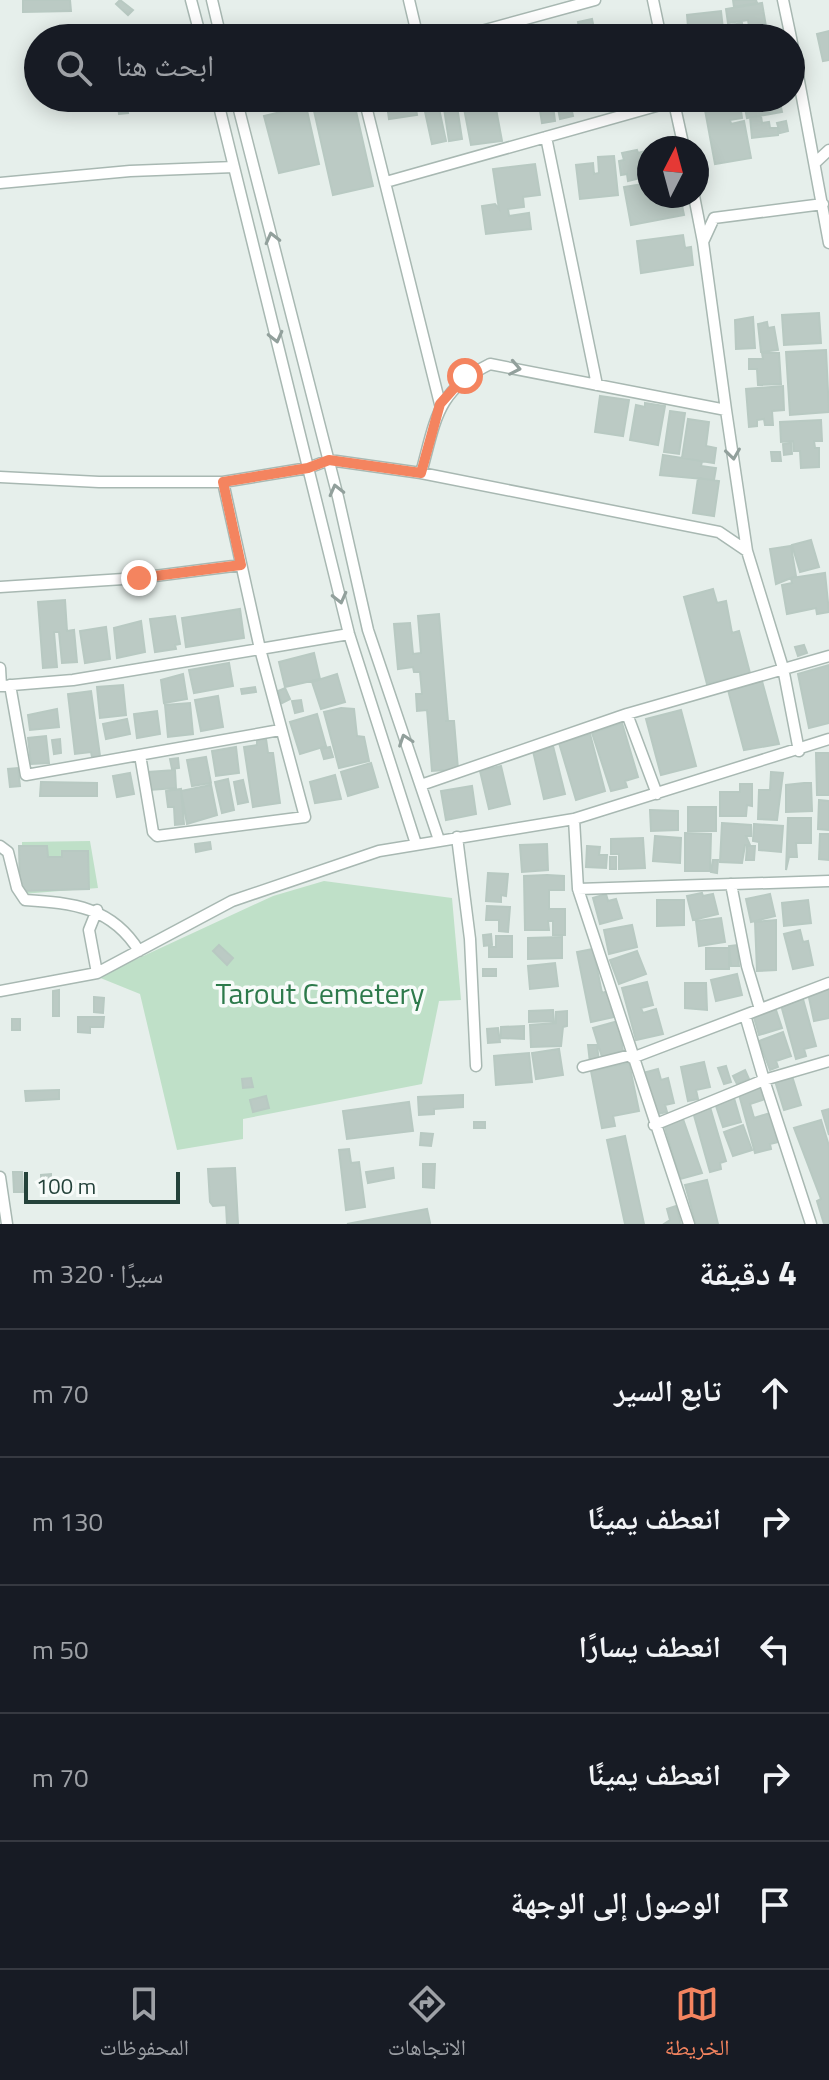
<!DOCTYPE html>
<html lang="ar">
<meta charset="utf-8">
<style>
:root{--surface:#171b24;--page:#242831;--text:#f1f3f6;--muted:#9ea1a6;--line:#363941;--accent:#f4845f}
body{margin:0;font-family:"Titillium Web","Noto Naskh Arabic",sans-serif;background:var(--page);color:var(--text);direction:rtl}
.compass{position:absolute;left:637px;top:136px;width:72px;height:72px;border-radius:50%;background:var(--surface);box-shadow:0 4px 20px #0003;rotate:6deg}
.scale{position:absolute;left:24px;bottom:20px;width:156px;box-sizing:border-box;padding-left:8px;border:4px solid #24423a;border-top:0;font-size:22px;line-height:28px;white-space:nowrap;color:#24423a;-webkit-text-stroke:6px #f7fbf9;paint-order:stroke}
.stop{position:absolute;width:24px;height:24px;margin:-18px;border:6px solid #f4845f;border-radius:50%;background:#fff}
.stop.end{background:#f4845f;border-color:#fff;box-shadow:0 2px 8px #0008}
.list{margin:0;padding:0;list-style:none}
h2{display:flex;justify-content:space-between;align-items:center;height:104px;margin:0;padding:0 32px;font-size:34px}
h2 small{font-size:26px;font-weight:400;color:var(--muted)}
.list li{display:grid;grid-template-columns:52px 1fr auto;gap:24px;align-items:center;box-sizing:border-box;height:128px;padding:0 32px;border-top:2px solid var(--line)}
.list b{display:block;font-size:30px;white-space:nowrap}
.list em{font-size:26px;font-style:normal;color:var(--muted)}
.icon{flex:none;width:44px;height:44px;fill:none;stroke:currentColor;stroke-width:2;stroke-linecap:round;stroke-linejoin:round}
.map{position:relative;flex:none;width:829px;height:1224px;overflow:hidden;direction:ltr}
.search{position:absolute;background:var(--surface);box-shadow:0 4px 20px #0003;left:24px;right:24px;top:24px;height:88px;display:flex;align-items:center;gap:20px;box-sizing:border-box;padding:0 28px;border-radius:44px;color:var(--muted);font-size:30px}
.sheet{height:744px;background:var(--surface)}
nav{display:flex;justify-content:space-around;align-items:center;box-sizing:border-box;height:112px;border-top:2px solid var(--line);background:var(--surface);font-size:22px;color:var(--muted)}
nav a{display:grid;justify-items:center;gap:4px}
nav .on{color:var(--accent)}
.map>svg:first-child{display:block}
.green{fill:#bfe0c8}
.building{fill:#bbcac4;stroke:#b8c9c2;stroke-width:2}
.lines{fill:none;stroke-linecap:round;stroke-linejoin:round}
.street-casing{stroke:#a8b8b2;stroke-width:13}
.street{stroke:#fff;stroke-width:10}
.oneway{stroke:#92a09c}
.route{stroke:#f4845f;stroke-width:10}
.labels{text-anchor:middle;stroke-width:7;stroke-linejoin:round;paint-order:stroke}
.park-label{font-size:30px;fill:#2d7a4b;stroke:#f7fbf9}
</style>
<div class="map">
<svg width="829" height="1224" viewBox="0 0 829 1224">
<rect width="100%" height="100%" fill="#e6efeb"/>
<path class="green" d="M90 841 98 888 22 894V842Z
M324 881 452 898 461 1000 439 1001 422 1084 243 1119V1139L177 1150 140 994 98 977 273 896Z"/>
<path class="building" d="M23 0H70L71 11 23 12Z
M120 0 133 10 128 15 116 4Z
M733 0H756L757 3 734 7Z
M762 3 768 38H733L731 25 742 23 744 33 750 32 748 20 728 23 726 9Z
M721 11 724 38H689L687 15Z
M592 19 596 38H581L578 22Z
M576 29 577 38H564L563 31Z
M829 31V60L823 61 817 34Z
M323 98H353L373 186 333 195 312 102Z
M386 98H414L417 115 389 119Z
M462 98H494L502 141 471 145Z
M538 98H552L555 121 542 123Z
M556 98H569L573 116 560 119Z
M577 98H588L591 106 580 110Z
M595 98H608L609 106 597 108Z
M702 98H739V100L704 107Z
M743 98H779L782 112 747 118Z
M456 100 462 139 449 141 443 102Z
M626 102 628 108 618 110 616 104Z
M438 104 446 141 432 144 424 107Z
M740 104 742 118 730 120 731 124 744 121 751 158 715 164 705 110Z
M127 106 128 113 119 114 118 107Z
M306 106 319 164 279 173 264 116Z
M761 116 762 123 769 122 770 128H778V135L752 138 750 117Z
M786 121 788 131 780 133 777 123Z
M637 150 638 153 649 150V176L628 181 627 174 621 175 619 161 624 160 622 153Z
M614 156 618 195 580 199 576 165 593 163 594 174 599 173 598 157Z
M535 164 540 195 523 197 524 207 508 209 509 216 529 213 531 229 486 234 482 206 495 204 499 209 493 169Z
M649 183V196H680L684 215 631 225 624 187Z
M683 235 685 248 691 247 693 265 641 273 637 241Z
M819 313 821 343 784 345 782 315Z
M753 317 755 348 736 349 735 320Z
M767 322 768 328 774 327 778 350 761 352 758 324Z
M826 350 829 412 790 415 786 352Z
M762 353H779L781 384 758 385 757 369H749V359H763Z
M783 386 784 410 772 411 773 425H765L764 419 757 420V426L749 427 746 389Z
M600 396 629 400 623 436 595 432Z
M645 403 665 406 658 445 630 440 636 405 645 407Z
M670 411 685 413 679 454 664 452Z
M688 419 709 422 706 446 716 448 714 463 682 458Z
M821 420 822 441H814L815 448H819V467L801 468 800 451H794L793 441 781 442 780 422Z
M791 443 792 454 784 455 783 444Z
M771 452H780L781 461H772Z
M663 455 702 461 701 466 716 468 714 480 660 475Z
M698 478 719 481 714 516 693 513Z
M811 540 819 567 800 572 792 545Z
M791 546 796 576 776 584 770 549Z
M825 573 829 612 817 614 816 608 787 614 782 585 792 583 791 578Z
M713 589 717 603 726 601 732 633 739 631 750 673 707 684 684 597Z
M65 600 67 631 74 630 77 662 62 663 59 632H54L57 667 43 668 38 602Z
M240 609 244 638 186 647 182 618Z
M439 614 448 721H445H454L458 769 432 771 427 710 417 711 416 694H422L420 672H414L413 667 398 669 394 624 410 623 413 654 421 653 418 616Z
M175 616 180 644 175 645 176 649 155 652 150 619Z
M141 621 145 652 117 658 114 628Z
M106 627 110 659 85 663 80 631Z
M804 645 807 653 798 656 795 647Z
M314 653 320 679 285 687 279 662Z
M229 663 233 686 194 693 189 670Z
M829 665V723L809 728 798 674Z
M183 674 187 699 164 703 161 680Z
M337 674 345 702 321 709 312 682Z
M762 681 779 744 744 750 728 690Z
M123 685 126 715 100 718 97 687Z
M255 687 256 692 242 694 241 689Z
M285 688 290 699 282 703 278 691Z
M91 691 100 756 92 757 91 752 75 754 68 694Z
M218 696 223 727 201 731 195 700Z
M301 700 303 711 295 713 292 701Z
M190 703 193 734 168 737 165 705Z
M341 708 354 709 357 736 364 737 369 761 339 768 324 712Z
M57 709 59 727 30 730 28 715Z
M681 710 696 766 661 775 646 719Z
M157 711 160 734 137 738 134 714Z
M317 714 326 746 300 754 290 722Z
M127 719 130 734 106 739 103 724Z
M622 723 638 777 625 781 627 787 611 791 592 733Z
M590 734 605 791 576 800 559 743Z
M46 736 49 763 31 764 28 738Z
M60 739 61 753 54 754 52 740Z
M266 739 268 753H273L280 803 253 807 244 747 257 745V740Z
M553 746 565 794 544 799 533 751Z
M236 747 239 773 216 776 212 751Z
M330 747 333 757 324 759 321 749Z
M816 753H829V795H817Z
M206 757 211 783 192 786 187 760Z
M178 758 179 768 172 769 170 759Z
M371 763 378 787 348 796 341 772Z
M501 766 510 804 489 809 480 771Z
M18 768 20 786 10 787 8 769Z
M175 770 176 788 149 790 148 772Z
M771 772 783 773 777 820 758 819 759 790H770Z
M130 773 134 794 117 797 113 776Z
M335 775 341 799 315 803 310 782Z
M228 779 234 810 222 813 215 782Z
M243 780 248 802 238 804 234 782Z
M41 782 97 783V796H40Z
M804 783H811L812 811 786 812V785Z
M740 784H752V806L747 805 746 816H720V792H740Z
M211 785 217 815 187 824 181 791Z
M472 786 476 814 446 820 441 791Z
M181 789 184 824 175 825 174 807H168L166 791Z
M819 800 829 801V830L818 829Z
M688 807H716V831H688Z
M650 810 678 811V830L651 831Z
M788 818H811V843H796L797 857H789L786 870Z
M722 823 751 825V836H746L750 845H745L742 863 720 862Z
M754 824 783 826 781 852 759 850V842L753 841Z
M685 833 711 834 710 871H685Z
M820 834H829V860L819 859Z
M655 836 681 838 680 863 653 861Z
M643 838 645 868 619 869V854H611V839Z
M210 842 211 849 196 852 195 844Z
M547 844 548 870 522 872 520 845Z
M19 846H47L48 857H62V851H88L89 889 20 891Z
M587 846 600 847 599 855H607L606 868 586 867Z
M747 846H755L754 860H746Z
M610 857H616V869H610Z
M713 860H718L717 873 711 872Z
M488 873 508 874 506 896 501 895V902L486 901Z
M547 875 564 876V890H549V909H565V935H553V921H548L549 930H525L524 876Z
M702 893 703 896 713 894 718 914 693 920 687 896Z
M606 894 608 901 616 899 622 918 600 924 593 898Z
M770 894 775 916 751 922 746 899Z
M657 900H684V925L657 926Z
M808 900 811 923 784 926 782 903Z
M487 906 510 907 508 932 499 931V920H486Z
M721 918 725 942 699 946 696 921Z
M776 920V970L757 971 755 922Z
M632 925 637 947 609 954 604 930Z
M800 930 803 942 808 941 813 965 793 969 784 934Z
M491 934 492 945 484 946 483 935Z
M496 936H512V957H489V947H496Z
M562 937V958L528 959V938Z
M219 945 233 958 227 965 213 951Z
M737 945 739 966H731L729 946Z
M706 948H729V969H706Z
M593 949 602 993 608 991 614 1017 591 1022 577 952Z
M637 951 646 974 619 984 610 960Z
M555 963 558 986 530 989 528 966Z
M483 969H496V976H483Z
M737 974 742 995 716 1001 711 980Z
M647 982 653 1005 641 1008 643 1013 656 1009 663 1034 636 1040 622 988Z
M685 983H706L707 1010 685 1008Z
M829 989V1018L814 1021 808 993Z
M59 990V1016H53V991Z
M94 997 104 998 103 1013 94 1012Z
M803 999 816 1046 804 1049 806 1056 796 1059 781 1005Z
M775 1007 782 1028 759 1035 753 1014Z
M553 1010 554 1021 529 1022V1011Z
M567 1011V1026L563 1027 561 1046 531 1047 530 1025 556 1023V1012Z
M78 1017H104L103 1027H90V1033L78 1032Z
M12 1019H20V1030H12Z
M618 1021 623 1051 602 1057 593 1028Z
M524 1026V1039L501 1038V1027Z
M498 1028 500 1042 488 1043 487 1029Z
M783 1032 791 1056 776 1061 778 1067 770 1070 759 1041Z
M588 1045H597L599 1062 590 1063Z
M559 1049 563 1075 536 1079 532 1053Z
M529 1053 532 1082 496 1085 494 1056Z
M704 1062 710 1087 696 1090 698 1099 688 1101 681 1067Z
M629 1063 639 1111 613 1116 615 1126 602 1128 591 1071Z
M726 1066 731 1082 724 1084 718 1068Z
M658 1069 661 1080 668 1078 674 1103 665 1105 667 1112 657 1114 643 1073Z
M745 1070 749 1079 737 1084 733 1076Z
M792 1076 801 1105 784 1110 775 1081Z
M251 1078 253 1087 243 1088 242 1079Z
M761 1084 765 1099 750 1104 754 1118 770 1113 778 1142 770 1144 771 1149 755 1153 738 1091Z
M59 1090V1099L26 1101 25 1091Z
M463 1095V1107L434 1109V1114L419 1115 418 1097Z
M266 1096 269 1108 253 1112 250 1100Z
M734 1098 741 1122 723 1127 715 1103Z
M409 1102 413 1131 347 1139 343 1111Z
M710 1107 726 1161 720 1163 721 1169 710 1172 693 1112Z
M829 1109V1135L822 1111Z
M683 1119 702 1173 680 1179 664 1124Z
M821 1120 829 1146V1224H824L817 1201 821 1199 794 1128Z
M474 1122H485V1128H474Z
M743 1125 752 1150 733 1156 724 1132Z
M421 1133 433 1134 431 1146 420 1145Z
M625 1136 644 1224H625L607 1140Z
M349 1149 351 1163 359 1162 365 1207 346 1210 339 1150Z
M423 1164H435L434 1188 423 1187Z
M235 1168 238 1224H227L226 1205 213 1206 210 1202 208 1169Z
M393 1168 394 1178 368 1183 366 1172Z
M13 1172H22L23 1192H14Z
M51 1174V1183L41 1184V1175Z
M707 1180 718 1224H696L685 1185Z
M676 1206 681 1224H664L670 1220 667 1209Z
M427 1209 430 1223 426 1224H347Z"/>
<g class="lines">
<defs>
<path id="street" d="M191 0 201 38
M212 0 221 38
M409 0 418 38
M653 0 661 38
M783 0 791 38
M456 38 595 0
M791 38 829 243
M217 98 349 634 416 844
M236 98 338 497 368 630 439 840
M364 98 440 404
M673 98 684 148
M546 137 597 385
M816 162 829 150
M386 182 674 101
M0 183 130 171 234 167
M694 196 703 242
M726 410 703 242 714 218 823 204
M421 473C436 419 436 391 490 364L726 410 747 551
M0 477 99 482H223L308 468 329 460 421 473 719 532 747 551 783 668 799 751
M223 482 260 649 349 634
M0 587 139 578 241 565
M0 668 1 686
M10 685 26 775 280 730
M0 686 73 680 260 649 305 817 157 836 153 832 140 755
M627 714 657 794
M421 785 627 714 829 656
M574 819 578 889 689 1224
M457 837 470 939 476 1066
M0 846 8 852 17 888 25 900C73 903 112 907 139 951
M731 884 747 966 760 1009
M578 889 829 881
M97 973 89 930 97 910
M0 991 97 973 232 901 379 851 574 819 829 739
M745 1015 764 1080 829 1061
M632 1058 829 983
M583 1067 631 1055
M654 1125 764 1080 811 1224
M0 1177 7 1224"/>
</defs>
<use href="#street" class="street-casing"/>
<use href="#street" class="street"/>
</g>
<defs><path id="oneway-chevron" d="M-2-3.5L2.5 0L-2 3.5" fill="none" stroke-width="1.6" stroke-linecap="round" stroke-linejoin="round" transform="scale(2)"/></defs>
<g class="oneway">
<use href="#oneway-chevron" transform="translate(272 238) rotate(-104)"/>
<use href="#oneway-chevron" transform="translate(276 337) rotate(76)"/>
<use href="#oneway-chevron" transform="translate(515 368) rotate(11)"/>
<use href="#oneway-chevron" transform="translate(733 454) rotate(82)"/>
<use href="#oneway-chevron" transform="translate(336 490) rotate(-104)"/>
<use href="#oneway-chevron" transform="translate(340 598) rotate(76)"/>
<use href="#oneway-chevron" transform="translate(405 740) rotate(-109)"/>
</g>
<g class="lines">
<path class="route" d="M139 578 241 565 223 482 308 468 329 460 421 473 440 404 465 376"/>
</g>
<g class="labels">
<g class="park-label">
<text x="320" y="1004">Tarout Cemetery</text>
</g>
</g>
</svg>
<svg class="compass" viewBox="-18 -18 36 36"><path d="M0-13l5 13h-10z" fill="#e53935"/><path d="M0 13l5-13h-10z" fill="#9ea1a6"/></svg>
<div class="scale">100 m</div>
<div class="stop" style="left:465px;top:376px"></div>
<div class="stop end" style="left:139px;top:578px"></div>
<div class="search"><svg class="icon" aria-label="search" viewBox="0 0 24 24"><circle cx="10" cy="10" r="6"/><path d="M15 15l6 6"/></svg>ابحث هنا</div>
</div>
<section class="sheet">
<h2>4 دقيقة<small>سيرًا · 320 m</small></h2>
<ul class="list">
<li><svg class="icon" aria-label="ahead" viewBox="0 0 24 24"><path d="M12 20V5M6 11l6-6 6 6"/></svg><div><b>تابع السير</b></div><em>70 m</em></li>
<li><svg class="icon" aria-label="right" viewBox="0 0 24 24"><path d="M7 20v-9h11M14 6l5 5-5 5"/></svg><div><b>انعطف يمينًا</b></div><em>130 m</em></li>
<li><svg class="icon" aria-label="left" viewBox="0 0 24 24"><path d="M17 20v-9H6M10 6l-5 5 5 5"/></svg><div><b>انعطف يسارًا</b></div><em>50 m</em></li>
<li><svg class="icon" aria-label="right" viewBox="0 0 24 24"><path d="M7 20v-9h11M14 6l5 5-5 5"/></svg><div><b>انعطف يمينًا</b></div><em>70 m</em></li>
<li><svg class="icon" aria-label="arrive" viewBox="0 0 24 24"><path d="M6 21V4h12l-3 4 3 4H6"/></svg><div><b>الوصول إلى الوجهة</b></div></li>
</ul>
</section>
<nav>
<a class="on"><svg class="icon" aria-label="map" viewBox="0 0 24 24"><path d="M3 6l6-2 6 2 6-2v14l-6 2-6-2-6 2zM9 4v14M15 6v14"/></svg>الخريطة</a>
<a><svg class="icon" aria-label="directions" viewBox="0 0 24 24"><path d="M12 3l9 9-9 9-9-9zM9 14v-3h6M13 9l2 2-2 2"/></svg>الاتجاهات</a>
<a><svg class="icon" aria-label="saved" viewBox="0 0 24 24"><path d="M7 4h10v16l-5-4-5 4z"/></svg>المحفوظات</a>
</nav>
